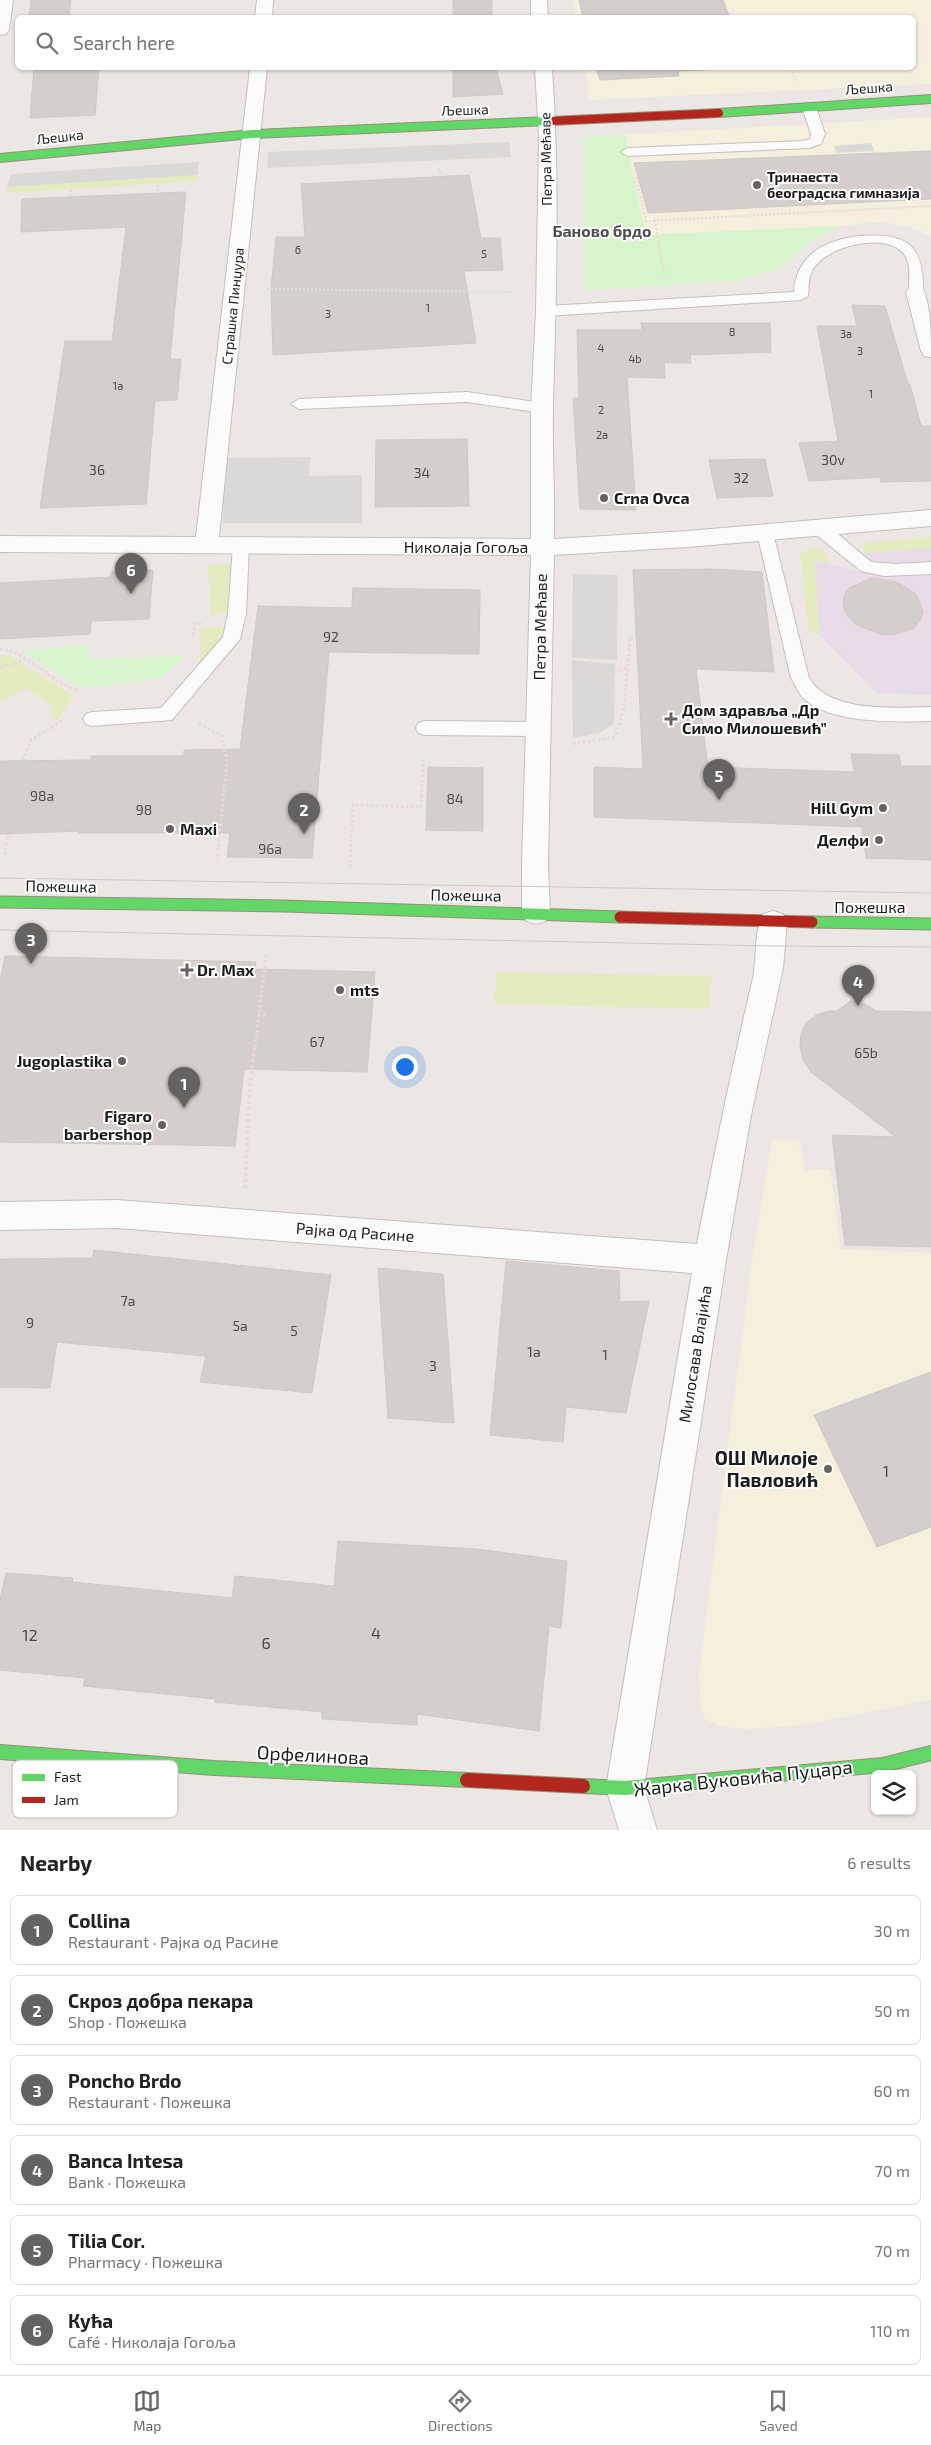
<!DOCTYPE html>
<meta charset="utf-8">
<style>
:root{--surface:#fff;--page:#f2f2f2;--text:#222;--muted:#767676;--line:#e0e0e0;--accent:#656362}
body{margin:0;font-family:"Exo 2",sans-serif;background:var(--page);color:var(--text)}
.controls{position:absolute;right:15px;bottom:15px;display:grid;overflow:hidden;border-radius:8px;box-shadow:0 1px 4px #0004}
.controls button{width:45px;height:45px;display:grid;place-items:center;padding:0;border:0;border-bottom:1px solid var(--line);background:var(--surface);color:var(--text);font:25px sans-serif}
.you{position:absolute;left:404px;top:1066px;width:18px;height:18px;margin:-12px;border:4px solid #fff;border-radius:50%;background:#1a73e8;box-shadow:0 0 0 8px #1a73e833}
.badge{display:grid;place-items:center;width:32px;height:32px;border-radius:50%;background:var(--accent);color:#fff;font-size:16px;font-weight:700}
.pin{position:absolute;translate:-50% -41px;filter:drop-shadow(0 1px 2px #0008)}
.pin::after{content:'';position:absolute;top:26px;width:18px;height:15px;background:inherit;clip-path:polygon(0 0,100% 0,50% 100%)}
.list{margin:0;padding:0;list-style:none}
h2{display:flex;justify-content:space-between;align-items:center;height:65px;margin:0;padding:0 20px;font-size:21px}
h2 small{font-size:16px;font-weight:400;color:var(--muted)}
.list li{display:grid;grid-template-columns:32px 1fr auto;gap:15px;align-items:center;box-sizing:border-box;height:70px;margin:0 10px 10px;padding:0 10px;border:1px solid var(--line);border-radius:8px}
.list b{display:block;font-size:19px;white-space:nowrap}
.list p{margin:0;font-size:16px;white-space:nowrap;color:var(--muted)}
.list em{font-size:16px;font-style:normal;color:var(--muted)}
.icon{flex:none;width:28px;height:28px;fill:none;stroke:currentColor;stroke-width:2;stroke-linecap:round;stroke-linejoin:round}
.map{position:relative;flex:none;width:931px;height:1830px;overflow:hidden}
.search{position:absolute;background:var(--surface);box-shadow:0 1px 4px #0004;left:15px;right:15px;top:15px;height:55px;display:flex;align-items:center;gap:12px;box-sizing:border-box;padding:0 18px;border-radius:8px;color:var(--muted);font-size:19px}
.sheet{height:545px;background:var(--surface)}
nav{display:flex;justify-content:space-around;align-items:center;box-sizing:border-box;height:70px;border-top:1px solid var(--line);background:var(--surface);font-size:14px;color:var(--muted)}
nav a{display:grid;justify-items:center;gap:2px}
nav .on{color:var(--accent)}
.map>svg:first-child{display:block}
.industrial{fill:#e9dbe7}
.education{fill:#f6efde}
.grass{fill:#e3ebbf}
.park{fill:#d7f4cc}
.parking{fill:#dbd9d8}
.building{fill:#d4cfcd;stroke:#cfc8c5}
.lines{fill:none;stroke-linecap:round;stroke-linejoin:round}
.lane-casing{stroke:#c2c0bf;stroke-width:2}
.street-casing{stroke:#c2c0bf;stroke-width:2}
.fast-far2-casing{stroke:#96907c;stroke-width:10}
.fast-far1-casing{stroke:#96907c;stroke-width:13}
.fast-casing{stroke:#96907c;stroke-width:16}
.jam-far2-casing{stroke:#96907c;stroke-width:10}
.jam-far1-casing{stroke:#96907c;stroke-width:13}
.jam-casing{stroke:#96907c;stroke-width:16}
.path-far2{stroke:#ebd7da;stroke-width:2;stroke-dasharray:2 2;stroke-linecap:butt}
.path-far1{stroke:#ebd7da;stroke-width:3;stroke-dasharray:2.5 2.5;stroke-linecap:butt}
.path{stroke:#ebd7da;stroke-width:4;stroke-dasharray:3 3;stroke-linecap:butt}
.lane{fill:#fcfbfb;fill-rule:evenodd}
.street{fill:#fcfbfb;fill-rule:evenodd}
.fast-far2{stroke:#63d668;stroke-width:8}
.fast-far1{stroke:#63d668;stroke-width:11}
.fast{stroke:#63d668;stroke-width:14}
.jam-far2{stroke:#b3261e;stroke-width:8}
.jam-far1{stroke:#b3261e;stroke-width:11}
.jam{stroke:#b3261e;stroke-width:14}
.tram{stroke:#c9c8c8;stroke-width:1}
.poi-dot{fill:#656362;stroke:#fff;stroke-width:2}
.labels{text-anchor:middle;stroke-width:4;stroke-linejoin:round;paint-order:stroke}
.far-number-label{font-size:11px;fill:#4b4a49}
.far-street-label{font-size:14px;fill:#1c1c1c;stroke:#fff}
.far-poi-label{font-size:14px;font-weight:bold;fill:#1c1c1c;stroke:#fff;text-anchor:start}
.number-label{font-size:14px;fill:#4b4a49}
.far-quarter-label{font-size:16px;font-weight:bold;fill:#4f4f4f;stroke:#fff}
.poi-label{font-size:16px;font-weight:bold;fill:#1c1c1c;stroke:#fff;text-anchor:start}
.street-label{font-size:16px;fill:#1c1c1c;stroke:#fff}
.near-number-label{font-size:16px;fill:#4b4a49}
.near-poi-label{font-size:19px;font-weight:bold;fill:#1c1c1c;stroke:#fff;text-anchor:end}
.near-street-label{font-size:19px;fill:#1c1c1c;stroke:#fff}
.key{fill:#fff;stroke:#bbb;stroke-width:1}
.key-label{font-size:14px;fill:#1c1c1c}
</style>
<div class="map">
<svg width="931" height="1830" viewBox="0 0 931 1830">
<rect width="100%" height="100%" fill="#ece7e4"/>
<path class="industrial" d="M931 548V695L876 693 819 634 815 560 860 572 865 553Z"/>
<path class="education" d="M573 0H931V84L589 100 586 68H914V18L576 17Z
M931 117V236L909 227 879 222 840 226 810 242 783 267 740 280 584 291 583 137Z
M772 1139 799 1140 805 1170 830 1169 841 1249 931 1253V1700L803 1725 747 1729 725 1727 706 1720 701 1710 699 1672 751 1267Z"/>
<path class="grass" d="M198 175V181L6 193 7 187Z
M931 537V548L865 553 862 543Z
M820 548 831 564 815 560 819 634 809 632 800 552Z
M208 565H231L230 612 211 615Z
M227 626 207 661 200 663 201 629Z
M0 655H10L74 696 57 720 52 718V706L26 688 0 702Z
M497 972 712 976 709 1009 494 1004Z"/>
<path class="park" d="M625 135 646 235 840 226 810 242 783 267 740 280 584 291 583 137Z
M88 645 87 659 185 656 161 678 92 687 76 686 24 651Z"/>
<path class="parking" d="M509 142 511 157 267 168 268 152Z
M871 143 874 151 836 153 834 146Z
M199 162 198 175 7 187 11 174Z
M310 457 309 476 362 475V523H223L222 458Z
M573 574 618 575 617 660 572 658Z
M572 660 615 664 614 723 600 733 573 738Z"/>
<path class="building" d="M31 0H71L69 18H29Z
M453 0H492V18H453Z
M579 0H723L730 18H583Z
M34 68H99L95 115 30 118Z
M453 68H496L503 94 453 97Z
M596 68H749L678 71 679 76 600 80Z
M931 151V199L648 213 634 163Z
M469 175 481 238H500L503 270 464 271 476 343 273 355 271 289 276 237H305L301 184Z
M186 192 170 359H181L177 400 155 401 146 504 40 508 65 341H112L126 227 21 232 22 199Z
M852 305 885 306 908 384H910L921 426H931V481L881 482 880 477 809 481 799 443 838 441 817 326H857Z
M641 323H770L771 352 690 355 691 363H664L665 378 627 377 636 510 580 509 573 398H579L577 330H642Z
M467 439 469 506 375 507 376 440Z
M765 459 773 496 717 498 709 460Z
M712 569 762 572 774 672 696 669 708 767 854 772 851 754 899 755 901 766H931V860L866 858 862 827 594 817V767L643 769 633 570Z
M153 570 149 619 91 621 90 634 0 639V583L110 577 111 572Z
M871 578 897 582 916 594 923 612 920 620 914 628 893 635 880 634 855 624 847 615 843 606 844 596 849 588Z
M353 588 480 590 479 654 329 652 312 858 227 857 230 833H79V831L0 834V761L91 760V756H184V750L240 749 258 606 352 608Z
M428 767 483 768V831L426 830Z
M5 956 256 962 255 969 375 972 367 1072 244 1069 235 1146 0 1142V981Z
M850 1001 865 1004 876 1011 931 1012V1247L845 1245 832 1135 896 1137 811 1072 803 1060 800 1047 801 1034 806 1023 816 1015 829 1011H837Z
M94 1250 331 1275 312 1393 200 1382 206 1356 57 1342 50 1388 0 1387V1259L92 1258Z
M506 1261 619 1271 620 1302 649 1301 626 1413 566 1407 563 1442 490 1435Z
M378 1268 443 1274 454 1423 388 1418Z
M931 1372V1527L877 1547 814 1415Z
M338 1541 477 1549 567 1561 561 1628 549 1626 539 1731 417 1714V1725L322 1719V1712L215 1702 216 1699 83 1686 85 1678 0 1670V1599L6 1573 73 1578 72 1582 232 1598 235 1576 334 1586Z"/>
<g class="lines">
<defs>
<path id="lane" d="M809 103 816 107 825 134 821 144 809 148 628 156 621 152 628 148 803 141 810 139 811 134 802 107Z
M859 236C906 233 924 243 923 292L921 295H911L909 292C909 281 911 267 906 257 890 229 822 246 811 273 808 280 809 289 808 296L801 300 546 316 539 311 546 306 794 292C796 255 825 240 859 236Z
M467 392 542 403 548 404 550 408 548 412 542 413 467 402 299 409 291 404 299 399Z
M819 522 831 528 871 562 895 564 931 562V574L884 576 861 571 813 532 811 528 813 524Z
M765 527 771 529 773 533 809 678C829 713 896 708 931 707V721C896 722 830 724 803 698 798 693 795 684 791 678L757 533 759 529Z
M241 540 247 542 249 546 246 614 240 639 172 720 92 726 86 724 83 719 86 714 92 712 161 708 223 637 228 614 233 546 235 542Z
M425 721 537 722 544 724 546 729 544 734 537 736 425 735 418 733 416 728 418 723Z"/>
<path id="street" d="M0 0H13L9 30 6 34 0 35Z
M257 0H273L272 18H255Z
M531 0H547L548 18H531Z
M250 68H267L219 537 531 539V408L536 311 539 138 535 68H552C560 181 556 293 553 406 552 450 555 494 554 539L688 531 931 510V526L688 547 554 555 548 866 550 913 546 921 536 924 526 921 522 913V866L531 555 0 552V536L196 537Z
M916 286 923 288C931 306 931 336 931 357L924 356 921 351 906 292 909 288Z
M773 911 783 914 787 922 783 968 752 1110 726 1260 644 1788 657 1830H619L606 1788 692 1273 117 1228 0 1230V1202L117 1200 697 1244C714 1155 732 1066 753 978 757 957 754 933 763 914Z"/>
<path id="fast-far2" d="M719 113 931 99
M0 158 252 134 551 121"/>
<path id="fast-far1" d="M0 902 284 906 620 917
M812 922 931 924"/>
<path id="fast" d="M0 1752 214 1768 467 1780
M583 1786 625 1788 883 1765 931 1753"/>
<path id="jam-far2" d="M551 121 719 113"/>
<path id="jam-far1" d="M620 917 812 922"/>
<path id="jam" d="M467 1780 583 1786"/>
</defs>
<use href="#lane" class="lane-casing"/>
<use href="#street" class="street-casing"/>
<use href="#fast-far2" class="fast-far2-casing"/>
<use href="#fast-far1" class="fast-far1-casing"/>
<use href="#fast" class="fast-casing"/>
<use href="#jam-far2" class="jam-far2-casing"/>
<use href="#jam-far1" class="jam-far1-casing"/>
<use href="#jam" class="jam-casing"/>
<path class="path-far2" d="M790 68 796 80
M439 168 441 176
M636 177 646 221 931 206
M158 185V193
M71 190V197
M787 206 791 213
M655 220 664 276
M267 289 515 292"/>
<path class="path-far1" d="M193 635 195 624 202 623
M0 649C32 653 49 683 79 691
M591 653 593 680 628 667
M0 668 26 659
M199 723 222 736 227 762 217 860
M573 744 615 737 624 708 630 637 635 638
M23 760 31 740 65 719
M5 855 8 834
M350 867 353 805 421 807 423 758
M258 1015H268
M255 1047 266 955"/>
<path class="path" d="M245 1188 250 1084 255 1046"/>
<use href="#lane" class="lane"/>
<use href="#street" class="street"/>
<use href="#fast-far2" class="fast-far2"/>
<use href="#fast-far1" class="fast-far1"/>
<use href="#fast" class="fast"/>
<use href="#jam-far2" class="jam-far2"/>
<use href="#jam-far1" class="jam-far1"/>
<use href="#jam" class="jam"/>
<path class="tram" d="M0 878 931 893
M0 930 771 946 931 947"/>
</g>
<g class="poi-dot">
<circle cx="757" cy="185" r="5"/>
<circle cx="604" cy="498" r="5"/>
<path d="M668.5 711.5h5v5h5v5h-5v5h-5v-5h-5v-5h5z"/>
<circle cx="883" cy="808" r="5"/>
<circle cx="170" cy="829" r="5"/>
<circle cx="879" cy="840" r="5"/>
<path d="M184.5 962.5h5v5h5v5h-5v5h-5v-5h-5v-5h5z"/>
<circle cx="340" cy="990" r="5"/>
<circle cx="122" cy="1061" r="5"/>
<circle cx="162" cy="1125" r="5"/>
<circle cx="828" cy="1469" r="5"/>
</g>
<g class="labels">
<g class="far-number-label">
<text x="298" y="254">6</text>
<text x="484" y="258">5</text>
<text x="428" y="312">1</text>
<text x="328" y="318">3</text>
<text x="732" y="336">8</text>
<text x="846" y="338">3a</text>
<text x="601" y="352">4</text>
<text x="860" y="355">3</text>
<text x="635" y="363">4b</text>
<text x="118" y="390">1a</text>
<text x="871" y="398">1</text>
<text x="601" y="414">2</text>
<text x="602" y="439">2a</text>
</g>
<g class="far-street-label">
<text transform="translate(869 88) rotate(-4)" y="5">Љешка</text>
<text transform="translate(465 110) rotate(-2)" y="5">Љешка</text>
<text transform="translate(60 137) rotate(-6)" y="5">Љешка</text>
<text transform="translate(546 159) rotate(-91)" y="5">Петра Мећаве</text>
<text transform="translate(233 306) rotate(-84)" y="5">Страшка Пинџура</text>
</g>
<g class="far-poi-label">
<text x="767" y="182">Тринаеста<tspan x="767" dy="16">београдска гимназија</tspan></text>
</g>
<g class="number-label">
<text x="833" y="465">30v</text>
<text x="97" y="475">36</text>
<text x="422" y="478">34</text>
<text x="741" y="483">32</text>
<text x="331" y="642">92</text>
<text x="42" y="801">98a</text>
<text x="455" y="804">84</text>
<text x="144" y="815">98</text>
<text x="270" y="854">96a</text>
<text x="317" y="1047">67</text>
<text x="866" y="1058">65b</text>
<text x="128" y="1306">7a</text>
<text x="30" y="1328">9</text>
<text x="240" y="1331">5a</text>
<text x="294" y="1336">5</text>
<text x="534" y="1357">1a</text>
<text x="605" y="1360">1</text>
<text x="433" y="1371">3</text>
</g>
<g class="far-quarter-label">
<text x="602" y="237">Баново брдо</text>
</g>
<g class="poi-label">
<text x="614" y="504">Crna Ovca</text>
<text x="682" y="716">Дом здравља „Др<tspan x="682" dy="18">Симо Милошевић”</tspan></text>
<text x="873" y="814" text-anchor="end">Hill Gym</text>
<text x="180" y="835">Maxi</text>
<text x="869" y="846" text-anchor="end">Делфи</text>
<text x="197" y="976">Dr. Max</text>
<text x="350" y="996">mts</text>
<text x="112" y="1067" text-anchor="end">Jugoplastika</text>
<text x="152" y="1122" text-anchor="end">Figaro<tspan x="152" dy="18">barbershop</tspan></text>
</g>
<g class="street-label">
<text x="466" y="553">Николаја Гогоља</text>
<text transform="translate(540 627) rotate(-89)" y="6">Петра Мећаве</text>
<text transform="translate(61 886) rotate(1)" y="6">Пожешка</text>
<text transform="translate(466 895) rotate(1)" y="6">Пожешка</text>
<text x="870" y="913">Пожешка</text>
<text transform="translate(355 1232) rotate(4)" y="6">Рајка од Расине</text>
<text transform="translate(695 1354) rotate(-81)" y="6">Милосава Влајића</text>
</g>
<g class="near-number-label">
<text x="886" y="1477">1</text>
<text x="376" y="1639">4</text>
<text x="30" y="1641">12</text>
<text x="266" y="1649">6</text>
</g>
<g class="near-poi-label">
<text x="818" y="1465">ОШ Милоје<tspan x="818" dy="22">Павловић</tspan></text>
</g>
<g class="near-street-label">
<text transform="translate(313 1755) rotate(3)" y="7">Орфелинова</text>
<text transform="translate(743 1778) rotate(-6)" y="7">Жарка Вуковића Пуцара</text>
</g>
</g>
<rect x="12" y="1760" width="166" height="58" rx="8" class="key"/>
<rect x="22" y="1774" width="23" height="7" fill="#63d668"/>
<rect x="22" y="1797" width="23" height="6" fill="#b3261e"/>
<g class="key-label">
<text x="54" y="1782">Fast</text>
<text x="54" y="1805">Jam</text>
</g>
</svg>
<div class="controls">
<button><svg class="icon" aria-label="layers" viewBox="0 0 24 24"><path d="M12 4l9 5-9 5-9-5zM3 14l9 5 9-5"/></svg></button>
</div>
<div class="you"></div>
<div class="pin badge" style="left:184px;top:1108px">1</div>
<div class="pin badge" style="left:304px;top:834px">2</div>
<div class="pin badge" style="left:31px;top:964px">3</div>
<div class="pin badge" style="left:858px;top:1006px">4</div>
<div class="pin badge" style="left:719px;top:800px">5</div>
<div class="pin badge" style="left:131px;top:594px">6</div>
<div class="search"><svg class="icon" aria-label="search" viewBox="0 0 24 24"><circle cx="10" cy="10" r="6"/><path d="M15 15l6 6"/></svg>Search here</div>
</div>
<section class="sheet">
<h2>Nearby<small>6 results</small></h2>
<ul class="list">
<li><span class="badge">1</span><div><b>Collina</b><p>Restaurant · Рајка од Расине</p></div><em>30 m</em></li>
<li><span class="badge">2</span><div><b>Скроз добра пекара</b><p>Shop · Пожешка</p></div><em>50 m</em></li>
<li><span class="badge">3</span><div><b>Poncho Brdo</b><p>Restaurant · Пожешка</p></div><em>60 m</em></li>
<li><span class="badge">4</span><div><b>Banca Intesa</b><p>Bank · Пожешка</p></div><em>70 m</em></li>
<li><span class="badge">5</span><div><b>Tilia Cor.</b><p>Pharmacy · Пожешка</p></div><em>70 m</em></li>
<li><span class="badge">6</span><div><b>Кућа</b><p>Café · Николаја Гогоља</p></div><em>110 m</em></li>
</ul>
</section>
<nav>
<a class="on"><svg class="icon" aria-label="map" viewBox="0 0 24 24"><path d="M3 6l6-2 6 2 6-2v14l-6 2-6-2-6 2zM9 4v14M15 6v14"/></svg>Map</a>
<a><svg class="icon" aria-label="directions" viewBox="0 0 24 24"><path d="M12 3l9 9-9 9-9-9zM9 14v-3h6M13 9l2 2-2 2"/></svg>Directions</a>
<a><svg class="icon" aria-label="saved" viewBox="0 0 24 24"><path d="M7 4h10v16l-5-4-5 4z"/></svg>Saved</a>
</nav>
